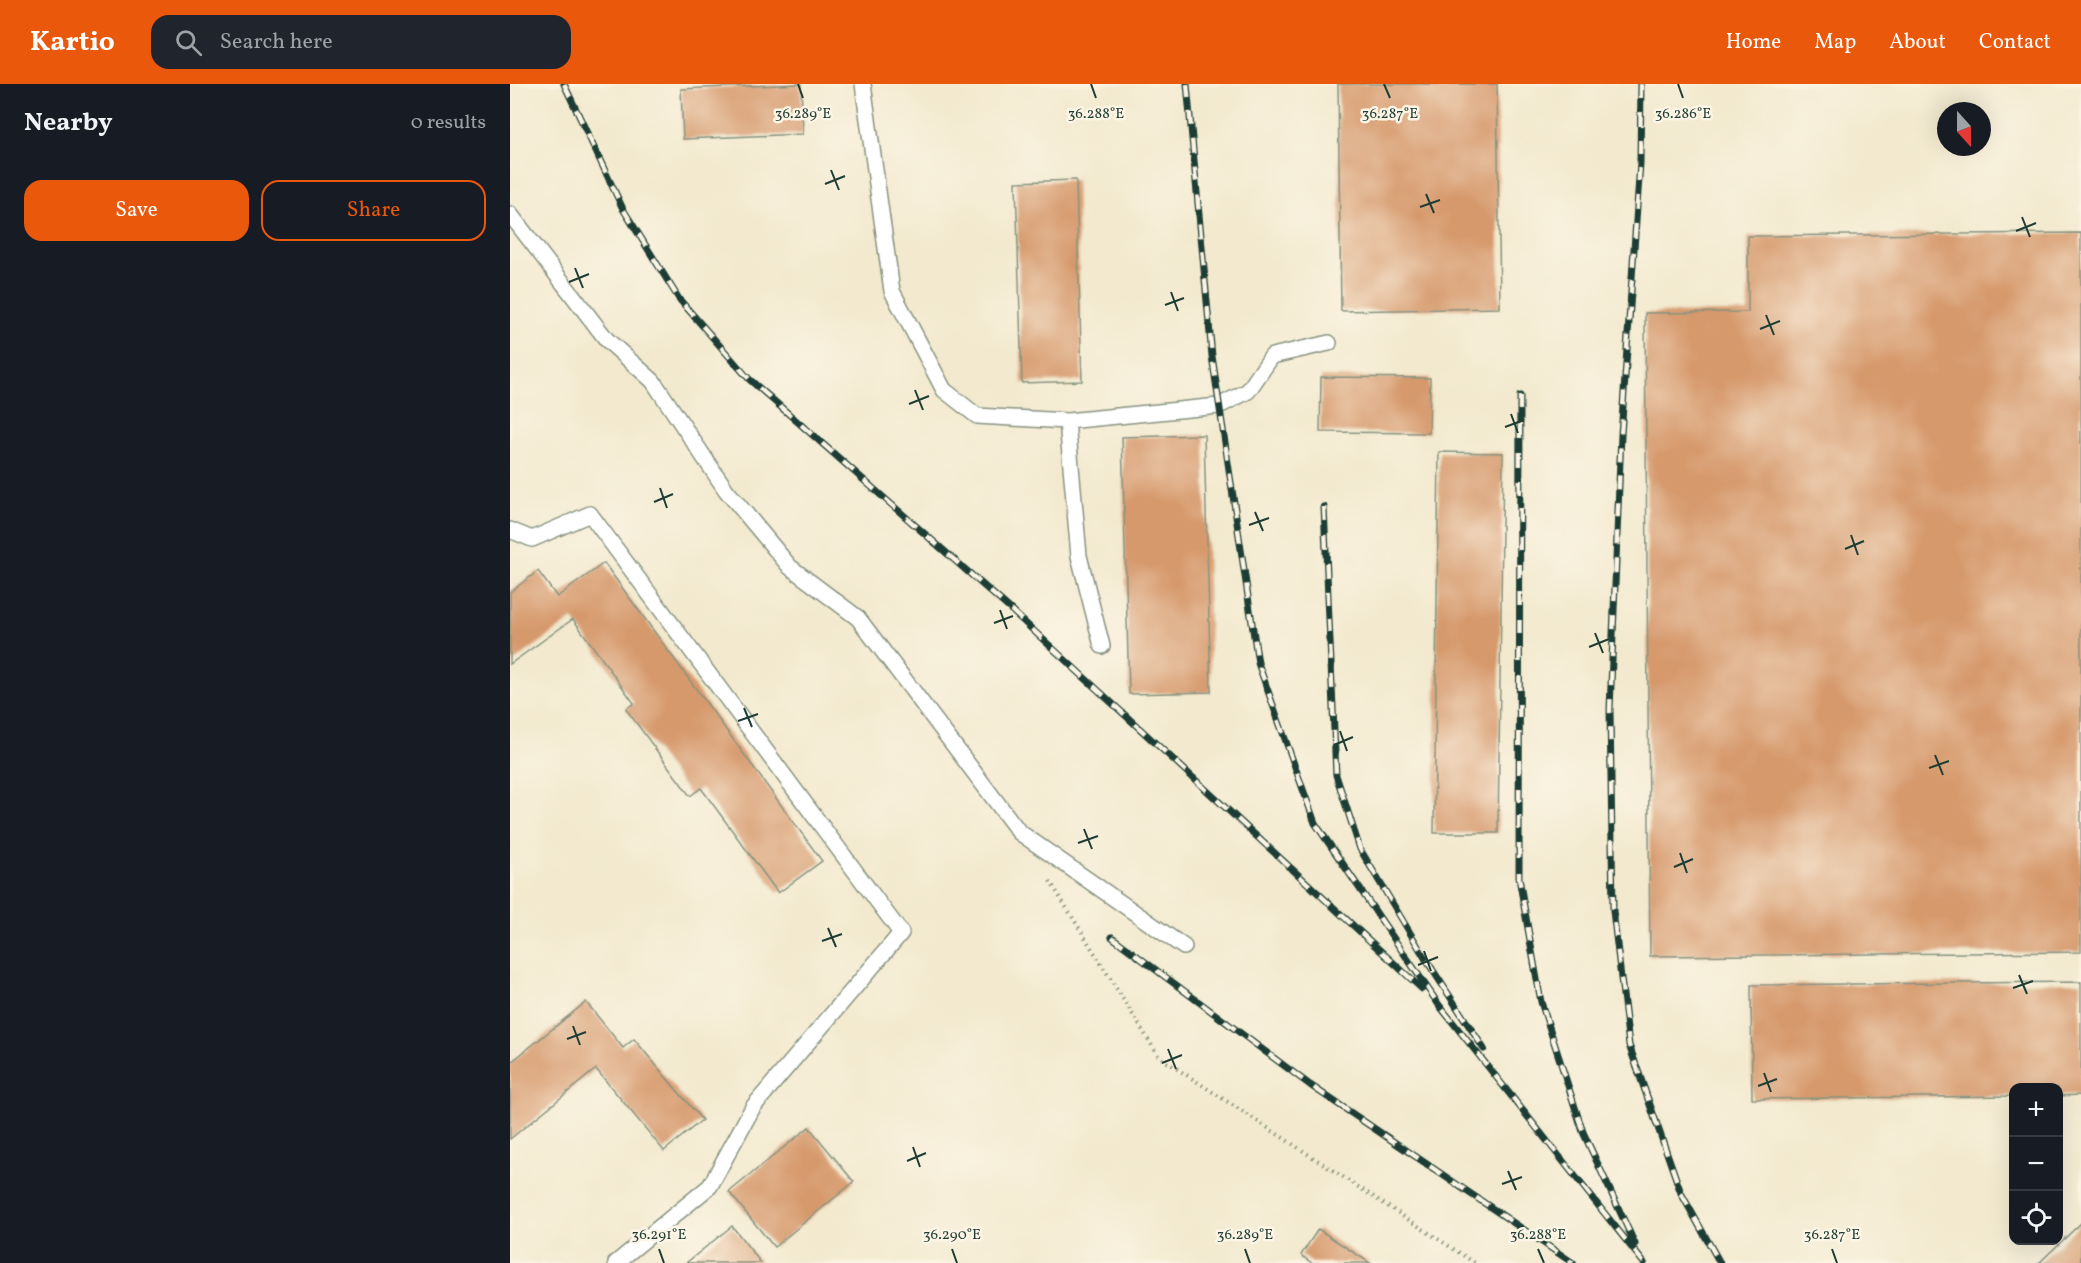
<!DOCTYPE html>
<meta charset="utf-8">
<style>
:root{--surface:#171b24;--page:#20242c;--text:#f1f3f6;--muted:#9ea1a6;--line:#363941;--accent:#ea580c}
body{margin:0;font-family:Vollkorn,serif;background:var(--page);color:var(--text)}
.controls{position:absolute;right:18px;bottom:18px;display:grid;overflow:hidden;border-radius:12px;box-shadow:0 6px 24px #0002}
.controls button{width:54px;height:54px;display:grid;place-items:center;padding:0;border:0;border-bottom:2px solid var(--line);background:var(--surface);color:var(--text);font:30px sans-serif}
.compass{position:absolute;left:1427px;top:18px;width:54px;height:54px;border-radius:50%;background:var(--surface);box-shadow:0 6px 24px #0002;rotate:159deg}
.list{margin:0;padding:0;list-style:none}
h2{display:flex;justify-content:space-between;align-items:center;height:78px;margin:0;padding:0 24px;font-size:26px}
h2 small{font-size:20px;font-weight:400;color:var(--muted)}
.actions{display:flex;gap:12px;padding:18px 24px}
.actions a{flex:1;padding:14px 0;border:2px solid var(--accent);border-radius:18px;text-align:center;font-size:21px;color:var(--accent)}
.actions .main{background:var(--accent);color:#fff}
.icon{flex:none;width:33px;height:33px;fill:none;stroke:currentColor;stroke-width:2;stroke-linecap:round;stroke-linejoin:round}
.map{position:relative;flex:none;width:1571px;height:1179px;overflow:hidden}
header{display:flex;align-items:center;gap:36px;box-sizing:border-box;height:84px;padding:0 30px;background:var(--accent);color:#fff}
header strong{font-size:28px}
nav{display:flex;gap:33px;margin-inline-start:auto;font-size:21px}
.search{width:420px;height:54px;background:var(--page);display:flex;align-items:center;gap:15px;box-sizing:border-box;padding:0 21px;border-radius:18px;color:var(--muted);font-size:22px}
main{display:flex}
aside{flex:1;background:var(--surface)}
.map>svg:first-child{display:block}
.building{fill:#d6996c}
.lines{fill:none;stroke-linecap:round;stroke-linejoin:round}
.lane-casing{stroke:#889381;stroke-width:18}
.path{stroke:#889381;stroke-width:4;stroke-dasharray:1.5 4.5;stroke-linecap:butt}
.lane{stroke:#fff;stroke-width:15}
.rail-casing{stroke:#1f3d34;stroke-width:7}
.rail{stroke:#fcf5e5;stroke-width:4.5;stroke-dasharray:14;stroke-linecap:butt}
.ticks{fill:none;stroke:#1f3d34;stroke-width:2}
.ticks-label{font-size:15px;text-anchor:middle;fill:#1f3d34;stroke:#fcf5e5;stroke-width:5;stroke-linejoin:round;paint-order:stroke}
</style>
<header>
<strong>Kartio</strong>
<div class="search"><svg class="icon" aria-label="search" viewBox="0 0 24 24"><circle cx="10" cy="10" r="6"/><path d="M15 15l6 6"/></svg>Search here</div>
<nav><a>Home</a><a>Map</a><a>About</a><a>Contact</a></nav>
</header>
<main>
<aside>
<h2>Nearby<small>0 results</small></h2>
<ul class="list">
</ul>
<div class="actions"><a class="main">Save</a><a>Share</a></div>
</aside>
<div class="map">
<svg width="1571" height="1179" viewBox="0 0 1571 1179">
<rect width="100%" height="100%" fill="#fcf5e5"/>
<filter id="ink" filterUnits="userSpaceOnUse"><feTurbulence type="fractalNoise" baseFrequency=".0167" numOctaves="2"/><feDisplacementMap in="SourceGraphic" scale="12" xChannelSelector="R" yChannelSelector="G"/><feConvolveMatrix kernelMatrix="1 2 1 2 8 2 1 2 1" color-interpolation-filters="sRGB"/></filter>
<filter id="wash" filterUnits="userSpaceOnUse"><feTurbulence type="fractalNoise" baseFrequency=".008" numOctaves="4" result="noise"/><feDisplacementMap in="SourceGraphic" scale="24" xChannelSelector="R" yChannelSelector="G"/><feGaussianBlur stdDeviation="1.35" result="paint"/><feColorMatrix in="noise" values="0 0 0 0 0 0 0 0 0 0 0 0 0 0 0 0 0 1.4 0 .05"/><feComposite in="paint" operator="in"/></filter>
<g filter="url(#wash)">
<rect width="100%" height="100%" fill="#f2e9ce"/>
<g id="blocks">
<path class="building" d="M291 0 293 50 173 55 171 5Z
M828 0H987L990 224 831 227Z
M566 96 572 297 512 299 506 98Z
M1571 149V868L1140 872 1135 229 1238 228V152Z
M811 293 920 294 919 349 810 348Z
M694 351 701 608 619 610 612 353Z
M929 368 993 369 988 749H924Z
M94 479 312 777 268 809 191 704 180 712 116 625 124 619 63 535 0 580V508L28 487 47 513Z
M1571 898V1011L1548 1012V1004H1504V1012L1242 1015 1241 901Z
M76 918 113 964 124 955 192 1036 154 1067 86 985 0 1055V979Z
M299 1043 344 1098 264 1163 219 1108Z
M1571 1139V1179H1529Z
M222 1142 251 1179H176Z
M808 1145 860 1179H802L791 1171Z"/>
</g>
</g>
<g filter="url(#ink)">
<use href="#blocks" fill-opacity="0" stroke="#889381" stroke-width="1.5"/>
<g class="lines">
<defs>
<path id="lane" d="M353 0 382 207 434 306 467 332 557 337 569 472 592 562
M0 130 97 256 143 297 216 406 280 483 348 534 509 748 674 863
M557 337 709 322 738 307 762 272 819 259
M0 446 22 455 80 430 391 849 243 1023 200 1102 106 1179"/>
</defs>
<use href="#lane" class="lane-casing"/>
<path class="path" d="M540 797 649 973 965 1179"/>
<use href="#lane" class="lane"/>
<defs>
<path id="rail" d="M54 0 113 125 169 215 239 295 499 524 912 905
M677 0 702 272 748 579 805 739 929 921 1134 1179
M1131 0 1130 79 1111 351 1100 626 1103 827 1119 961 1171 1109 1210 1179
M1010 312 1009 794 1031 918 1073 1048 1125 1160
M814 423 826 691 850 765 915 874 974 965
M602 853 800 1001 1063 1179"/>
</defs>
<use href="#rail" class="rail-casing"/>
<use href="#rail" class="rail"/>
</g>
</g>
<path class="ticks" d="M288 0 293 14M581 0 586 14M874 0 880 14M1168 0 1173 14M321 86 329 106M315 100 335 92M916 110 924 129M910 123 930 116M1512 133 1520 153M1506 147 1526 139M65 184 73 204M59 198 79 190M661 208 668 227M655 221 674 214M1256 231 1264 251M1250 245 1270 237M405 306 413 326M399 320 419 312M1001 330 1008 349M995 343 1014 336M150 404 157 424M144 418 163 410M745 428 753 447M739 441 759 434M1341 451 1348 471M1335 465 1354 457M490 526 497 545M484 539 503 532M1085 549 1093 569M1079 563 1099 555M234 624 242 643M228 637 248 630M830 647 837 667M824 661 843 653M1425 671 1433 691M1419 684 1439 677M574 745 582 765M568 759 588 752M1170 769 1177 789M1164 783 1183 775M318 844 326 863M312 857 332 850M914 867 921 887M908 881 928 873M1509 891 1517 910M1503 904 1523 897M63 942 70 961M57 955 76 948M658 965 666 985M652 979 672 971M1254 989 1261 1008M1248 1002 1267 995M403 1063 410 1083M397 1077 416 1069M998 1087 1006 1106M992 1100 1012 1093M149 1165 154 1179M442 1165 447 1179M735 1165 740 1179M1028 1165 1034 1179M1322 1165 1327 1179"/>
<g class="ticks-label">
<text x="293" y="34">36.289°E</text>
<text x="586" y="34">36.288°E</text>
<text x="880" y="34">36.287°E</text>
<text x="1173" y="34">36.286°E</text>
<text x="149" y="1155">36.291°E</text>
<text x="442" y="1155">36.290°E</text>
<text x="735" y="1155">36.289°E</text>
<text x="1028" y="1155">36.288°E</text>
<text x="1322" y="1155">36.287°E</text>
</g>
</svg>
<div class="controls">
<button>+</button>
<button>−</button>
<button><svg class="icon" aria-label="locate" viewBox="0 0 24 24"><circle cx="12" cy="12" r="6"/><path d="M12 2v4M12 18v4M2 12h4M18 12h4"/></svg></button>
</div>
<svg class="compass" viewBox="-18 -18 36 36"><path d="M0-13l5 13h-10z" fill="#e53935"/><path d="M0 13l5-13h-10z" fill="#9ea1a6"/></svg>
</div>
</main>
